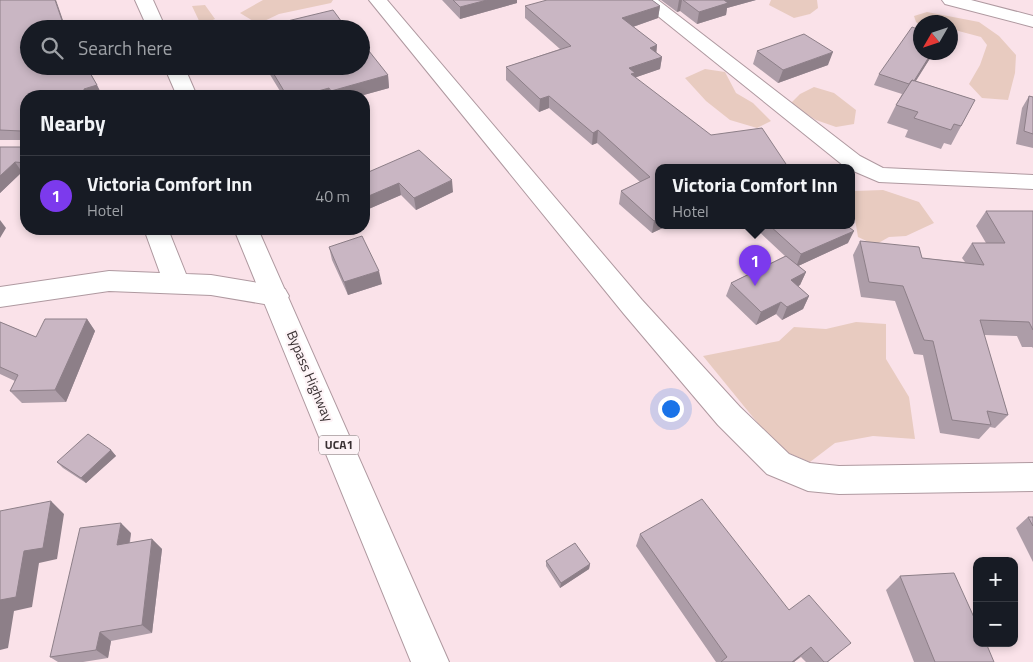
<!DOCTYPE html>
<meta charset="utf-8">
<style>
:root{--surface:#171b24;--page:#242831;--text:#f1f3f6;--muted:#9ea1a6;--line:#363941;--accent:#7c3aed}
body{margin:0;font-family:"Titillium Web",sans-serif;background:var(--page);color:var(--text)}
.controls{position:absolute;right:15px;bottom:15px;display:grid;overflow:hidden;border-radius:10px;box-shadow:0 2px 8px #0003}
.controls button{width:45px;height:45px;display:grid;place-items:center;padding:0;border:0;border-bottom:1px solid var(--line);background:var(--surface);color:var(--text);font:25px sans-serif}
.compass{position:absolute;left:913px;top:15px;width:45px;height:45px;border-radius:50%;background:var(--surface);box-shadow:0 2px 8px #0003;rotate:231deg}
.you{position:absolute;left:670px;top:408px;width:18px;height:18px;margin:-12px;border:4px solid #fff;border-radius:50%;background:#1a73e8;box-shadow:0 0 0 8px #1a73e833}
.badge{display:grid;place-items:center;width:32px;height:32px;border-radius:50%;background:var(--accent);color:#fff;font-size:16px;font-weight:700}
.pin{position:absolute;translate:-50% -41px;filter:drop-shadow(0 1px 2px #0008)}
.pin::after{content:'';position:absolute;top:26px;width:18px;height:15px;background:inherit;clip-path:polygon(0 0,100% 0,50% 100%)}
.popup{position:absolute;left:655px;top:164px;width:200px;height:65px;box-sizing:border-box;display:grid;place-content:center;border-radius:10px;background:var(--surface);filter:drop-shadow(0 1px 4px #0005);font-size:16px;white-space:nowrap;color:var(--muted)}
.popup b{font-size:19px;color:var(--text)}
.popup::after{content:'';position:absolute;left:50%;top:100%;margin-left:-10px;border:10px solid transparent;border-top-color:var(--surface)}
.list{margin:0;padding:0;list-style:none}
h2{display:flex;justify-content:space-between;align-items:center;height:65px;margin:0;padding:0 20px;font-size:21px}
h2 small{font-size:16px;font-weight:400;color:var(--muted)}
.list li{display:grid;grid-template-columns:32px 1fr auto;gap:15px;align-items:center;box-sizing:border-box;height:80px;padding:0 20px;border-top:1px solid var(--line)}
.list b{display:block;font-size:19px;white-space:nowrap}
.list p{margin:0;font-size:16px;white-space:nowrap;color:var(--muted)}
.list em{font-size:16px;font-style:normal;color:var(--muted)}
.icon{flex:none;width:28px;height:28px;fill:none;stroke:currentColor;stroke-width:2;stroke-linecap:round;stroke-linejoin:round}
.map{position:relative;flex:none;width:1033px;height:662px;overflow:hidden}
.search{position:absolute;background:var(--surface);box-shadow:0 2px 8px #0003;left:20px;top:20px;width:350px;height:55px;display:flex;align-items:center;gap:12px;box-sizing:border-box;padding:0 18px;border-radius:28px;color:var(--muted);font-size:19px}
.panel{position:absolute;background:var(--surface);box-shadow:0 2px 8px #0003;left:20px;top:90px;width:350px;height:145px;border-radius:20px}
.map>svg:first-child{display:block}
.green{fill:#e8cbc0}
.lines{fill:none;stroke-linecap:round;stroke-linejoin:round}
.minor-casing{stroke:#af99a0;stroke-width:2}
.major-casing{stroke:#af99a0;stroke-width:2}
.minor{fill:#fff;fill-rule:evenodd}
.major{fill:#fff;fill-rule:evenodd}
.wall{fill:#ad9da8}
.shaded-wall{fill:#8d7f88}
.building{fill:#c9b6c3;stroke:#8d7f88}
.labels{text-anchor:middle;stroke-width:4.5;stroke-linejoin:round;paint-order:stroke}
.shield{fill:#fdf3f6;stroke:#746a6d;stroke-width:1}
.shield-label{font-size:12px;font-weight:bold;fill:#393032}
.street-label{font-size:14px;fill:#393032;stroke:#fdf3f6}
</style>
<div class="map">
<svg width="1033" height="662" viewBox="0 0 1033 662">
<rect width="100%" height="100%" fill="#fae2e9"/>
<path class="green" d="M263 0H333L331 3 279 14 258 24 240 13Z
M771 0H817L818 8 810 14 794 18 769 5Z
M205 5 215 19 201 25 192 6Z
M927 12 979 22 999 36 1016 55 1015 73 1008 100 982 98 969 84 980 65 987 45 981 37 951 29 950 22H920V25L916 22 914 16Z
M705 69 725 72 736 93 753 103 771 121 757 128 730 120 706 101 685 78Z
M814 87 834 93 856 110 854 124 836 127 816 120 790 104 800 94Z
M883 190 919 202 934 223 906 236 889 237 875 245 858 237 855 219 851 215V194L855 191Z
M856 322 886 324V359L909 397 915 439 873 436 835 443 810 462 779 449 703 356 779 341 794 327 826 329Z"/>
<g class="lines">
<defs>
<path id="minor" d="M369 0H387L642 300 740 407 789 454 810 463 839 466 1033 463V491L839 494 808 491 767 474 718 425 624 314Z
M638 0H658L860 156 883 168 1033 175V189L879 182 851 170V167L844 166Z
M942 0H971L1033 16V27L945 4Z
M144 229H168L186 274 211 275 276 286 285 289 289 296 285 303 276 306 211 295 109 291 0 307V287L109 271 160 273Z"/>
<path id="major" d="M135 0H153L166 29H148Z
M164 66H184L197 96H177Z
M234 229H258L449 662H411Z"/>
</defs>
<use href="#minor" class="minor-casing"/>
<use href="#major" class="major-casing"/>
<use href="#minor" class="minor"/>
<use href="#major" class="major"/>
</g>
<path class="wall" d="M0 0 29 66H87L102 95 98 96H26V172H22L0 193V147H21V140H0Z
M442 0H517V3L460 19Z
M661 0H756L727 8 726 15 697 24 680 11 677 12Z
M525 6H660L658 18 633 27 657 45 656 52 662 57 660 69 636 77 659 167V225H669L652 233 619 204 621 191 640 182 597 143 592 145 549 108 539 112 506 80V67L560 49 525 18Z
M757 51 828 65 778 83 753 64Z
M920 52H934L916 81 975 100 951 145 944 143 941 149 905 137 908 130 887 123 896 105 902 94 874 85 879 74Z
M267 66H361L388 75 389 88 360 96H283L269 73Z
M1029 96 1033 97V148L1016 144 1022 108Z
M364 174 453 192 416 210 401 195 364 211Z
M986 211H1033V348L1032 347H1022L1017 336 984 335 1008 415 995 428 990 427 979 439 940 433 923 355 914 354 895 301 861 297 853 255 860 241 922 258 965 262 962 258 972 243H986L976 226Z
M752 225H846L848 243 798 266 806 272 800 285 798 286 809 296 803 309 782 320 776 314 756 325 726 296 731 283 785 256Z
M329 247 382 284 348 295 332 260Z
M87 319 95 331 66 402 22 403 10 391 15 381 0 374V322L36 337Z
M111 450 116 456 86 483 63 468 57 462Z
M1028 517H1033V562L1016 528Z
M131 533 130 543 152 539 162 549 152 633 111 641 108 658 83 662H58L50 657Z
M640 534 789 610 839 653 828 662H806L801 657 794 662H716L636 546Z
M546 561 590 564 589 569 560 588 546 566Z
M900 576 994 662H914L886 590Z"/>
<path class="shaded-wall" d="M55 0H56L66 29H65Z
M487 0H517V3L460 19V7Z
M679 0H682L680 11 677 12Z
M722 0H756L727 8 726 15 697 24 699 12Z
M660 6 658 18 621 31 622 18Z
M657 45 656 57 650 48Z
M833 52 828 65 778 83 783 70Z
M932 52H934L906 96 912 85Z
M662 57 660 69 634 78 629 68Z
M388 75 389 88 360 96H332L331 91Z
M97 85 102 95 98 96H84V89Z
M329 88 331 96H300Z
M549 96V108L539 112 540 99Z
M598 130 597 143 592 145 593 133Z
M15 162 22 172 0 193V176Z
M452 180 453 192 416 210 414 198Z
M399 183 401 195 364 211V198Z
M659 218V225H669L652 233 654 221Z
M0 220 6 228 0 238Z
M854 231 848 243 796 267 801 254Z
M379 271 382 284 348 295 344 282Z
M806 272 800 285 786 293 791 280Z
M809 296 803 309 782 320 787 307Z
M781 302 776 314 756 325 761 312Z
M87 319 95 331 66 402 55 390Z
M111 450 116 456 86 483 81 478Z
M51 501 64 514 57 559 39 563 32 607 14 611 8 648 0 650V600L24 551Z
M121 523 131 533 127 555 117 545Z
M152 539 162 549 152 633 142 625Z
M590 564 589 569 560 588 561 583Z
M100 632 111 641 108 658 96 650Z
M811 647 794 662H792Z"/>
<path class="building" d="M0 0H55L65 29H29V66H86L97 85 84 89V96H26V163L15 162 0 176V147H21V131L0 130Z
M453 0H487L460 7Z
M547 0H652L660 6 622 18 657 45 650 48 662 57 629 68 635 73 631 74 711 135 762 128 788 167H659V218L654 221 621 191 650 177 598 130 593 133 549 96 540 99 506 67 571 46 525 6Z
M683 0H724L728 3 699 12Z
M333 10 347 29H278L275 24Z
M912 27 920 30V52H932L914 81 912 80 909 84 879 74Z
M804 34 833 52 783 70 757 51Z
M365 46 388 75 331 91 329 88 300 96H287L269 66H361V47Z
M912 80 975 100 961 126 954 124 951 130 914 118 918 112 896 105Z
M1029 96 1033 97V134L1024 131Z
M419 150 452 180 414 198 399 183 364 198V174Z
M986 211H1033V330L1029 322 980 320 1008 415 987 411 991 425 952 420 933 341 924 340 903 286 869 282 860 241 919 247 922 258 984 265 972 243H1005Z
M769 225H846L854 231 801 254Z
M362 236 379 271 344 282 329 247Z
M786 256 806 272 791 280 809 296 787 307 781 302 761 312 731 283Z
M45 319H87L55 390 10 391 18 375 0 367V322L36 337Z
M88 434 111 450 81 478 57 462Z
M702 499 789 610 809 595 851 643 827 662H824L811 647 792 662H721L727 657 640 534Z
M51 501 43 548 24 551 16 597 0 600V511Z
M1028 517H1033V526Z
M121 523 117 545 152 539 142 625 100 632 96 650 50 657 80 528Z
M575 543 590 564 561 583 546 561Z
M954 573 977 624V643H986L994 662H935L900 576Z"/>
<g class="labels">
<rect class="shield" x="319" y="435.5" width="40" height="19" rx="4"/>
<g class="shield-label">
<text x="339" y="449">UCA1</text>
</g>
<g class="street-label">
<text transform="translate(310 376) rotate(67)" y="5">Bypass Highway</text>
</g>
</g>
</svg>
<div class="controls">
<button>+</button>
<button>−</button>
</div>
<svg class="compass" viewBox="-18 -18 36 36"><path d="M0-13l5 13h-10z" fill="#e53935"/><path d="M0 13l5-13h-10z" fill="#9ea1a6"/></svg>
<div class="you"></div>
<div class="pin badge" style="left:755px;top:286px">1</div>
<div class="popup"><b>Victoria Comfort Inn</b>Hotel</div>
<div class="search"><svg class="icon" aria-label="search" viewBox="0 0 24 24"><circle cx="10" cy="10" r="6"/><path d="M15 15l6 6"/></svg>Search here</div>
<section class="panel">
<h2>Nearby<small></small></h2>
<ul class="list">
<li><span class="badge">1</span><div><b>Victoria Comfort Inn</b><p>Hotel</p></div><em>40 m</em></li>
</ul>
</section>
</div>
